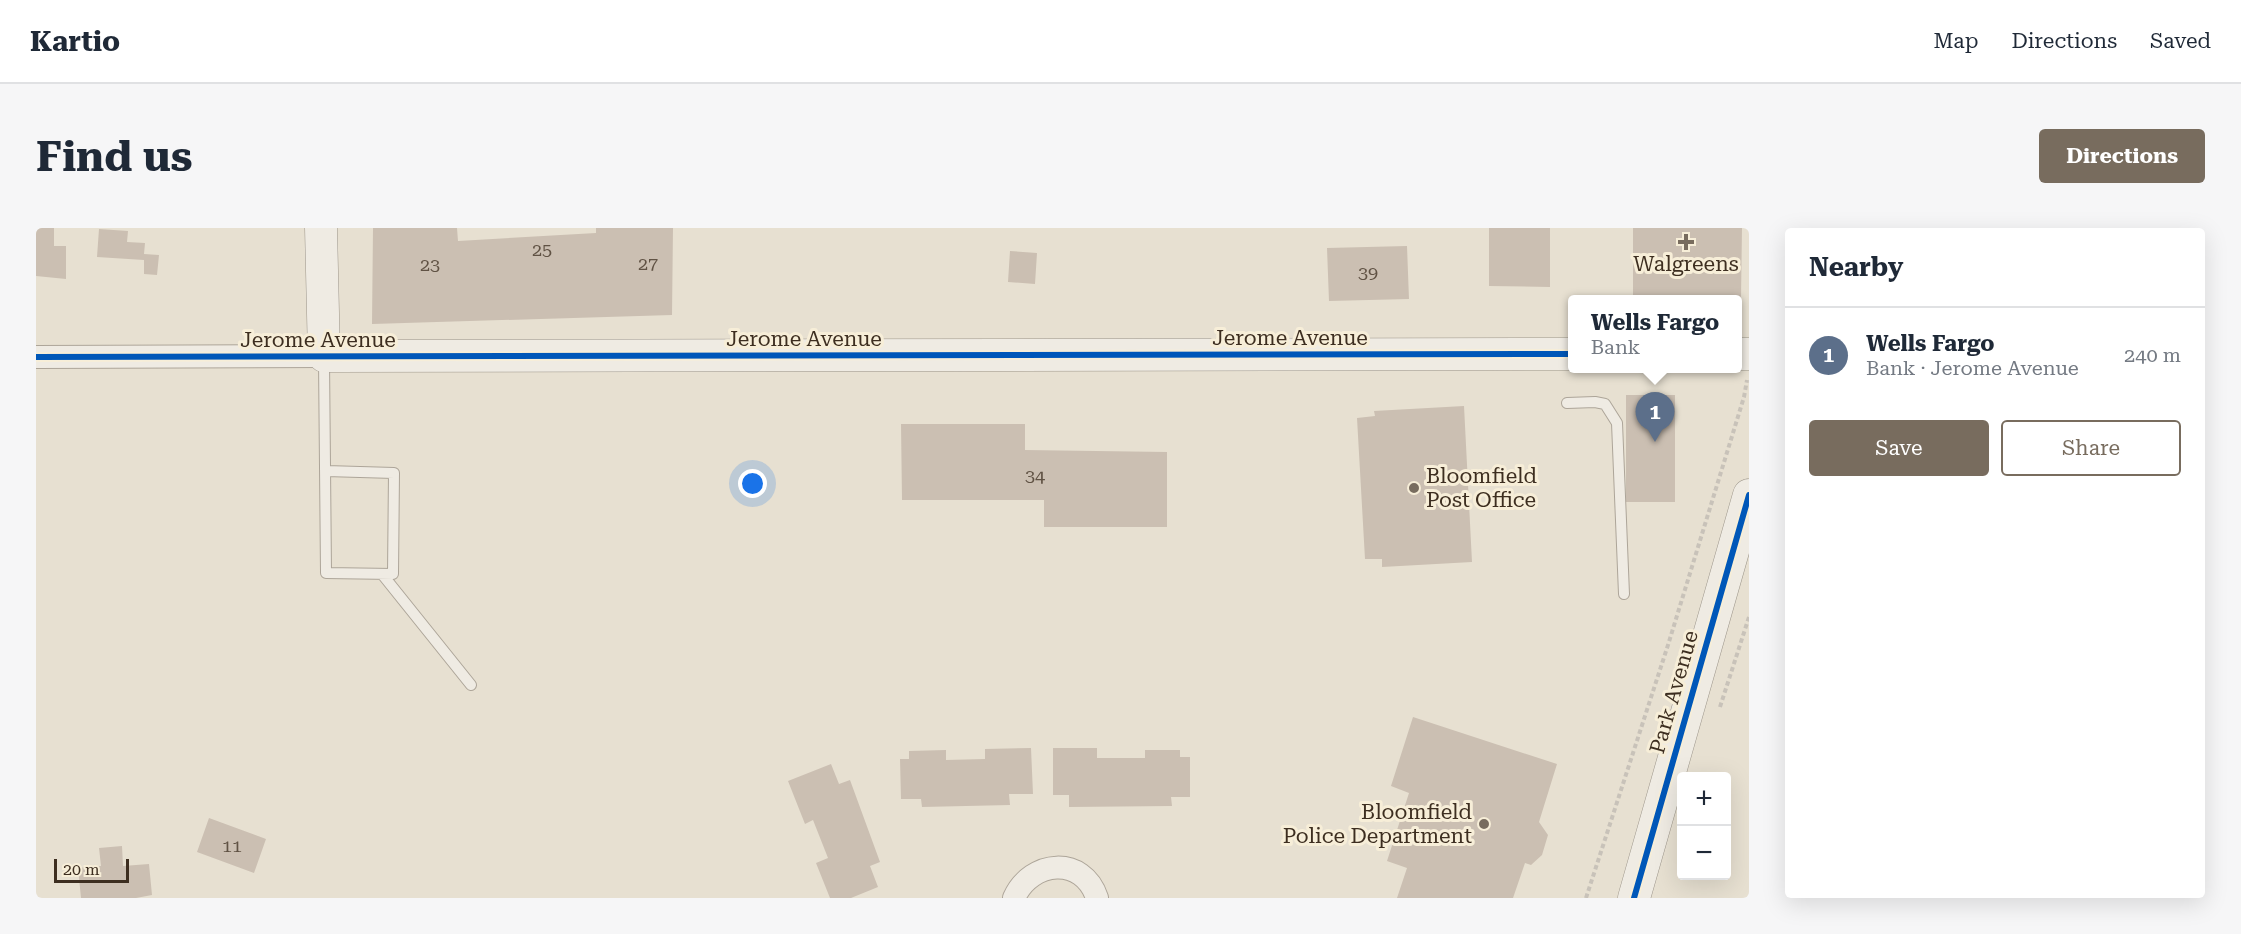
<!DOCTYPE html>
<meta charset="utf-8">
<style>
:root{--surface:#fff;--page:#f6f6f7;--text:#1f2937;--muted:#747a83;--line:#e0e1e3;--accent:#786c5e}
body{margin:0;font-family:"Roboto Serif",serif;background:var(--page);color:var(--text)}
.controls{position:absolute;right:18px;bottom:18px;display:grid;overflow:hidden;border-radius:6px;box-shadow:0 6px 24px #0002}
.controls button{width:54px;height:54px;display:grid;place-items:center;padding:0;border:0;border-bottom:2px solid var(--line);background:var(--surface);color:var(--text);font:30px sans-serif}
.scale{position:absolute;left:18px;bottom:15px;width:75px;box-sizing:border-box;padding-left:6px;border:3px solid #3d2e20;border-top:0;font-size:16px;line-height:21px;white-space:nowrap;color:#3d2e20;-webkit-text-stroke:4px #f7eed8;paint-order:stroke}
.you{position:absolute;left:717px;top:256px;width:21px;height:21px;margin:-15px;border:4px solid #fff;border-radius:50%;background:#1a73e8;box-shadow:0 0 0 9px #1a73e833}
.badge{display:grid;place-items:center;width:39px;height:39px;border-radius:50%;background:var(--accent);color:#fff;font-size:20px;font-weight:700}
.pin{position:absolute;translate:-50% -50px;filter:drop-shadow(0 2px 3px #0008)}
.pin::after{content:'';position:absolute;top:32px;width:21px;height:18px;background:inherit;clip-path:polygon(0 0,100% 0,50% 100%)}
.popup{position:absolute;left:1532px;top:67px;width:174px;height:78px;box-sizing:border-box;display:grid;place-content:center;border-radius:6px;background:var(--surface);filter:drop-shadow(0 2px 4px #0005);font-size:20px;white-space:nowrap;color:var(--muted)}
.popup b{font-size:22px;color:var(--text)}
.popup::after{content:'';position:absolute;left:50%;top:100%;margin-left:-12px;border:12px solid transparent;border-top-color:var(--surface)}
.list{margin:0;padding:0;list-style:none}
h2{display:flex;justify-content:space-between;align-items:center;height:78px;margin:0;padding:0 24px;font-size:26px}
h2 small{font-size:20px;font-weight:400;color:var(--muted)}
.list li{display:grid;grid-template-columns:39px 1fr auto;gap:18px;align-items:center;box-sizing:border-box;height:96px;padding:0 24px;border-top:2px solid var(--line)}
.list b{display:block;font-size:22px;white-space:nowrap}
.list p{margin:0;font-size:20px;white-space:nowrap;color:var(--muted)}
.list em{font-size:20px;font-style:normal;color:var(--muted)}
.actions{display:flex;gap:12px;padding:18px 24px}
.actions a{flex:1;padding:14px 0;border:2px solid var(--accent);border-radius:6px;text-align:center;font-size:21px;color:var(--accent)}
.actions .main{background:var(--accent);color:#fff}
.map{position:relative;flex:none;width:1713px;height:670px;overflow:hidden;border-radius:6px}
header{display:flex;align-items:center;gap:36px;box-sizing:border-box;height:84px;padding:0 30px;background:var(--surface);border-bottom:2px solid var(--line)}
header strong{font-size:28px}
nav{display:flex;gap:33px;margin-inline-start:auto;font-size:21px}
.intro{display:flex;align-items:center;justify-content:space-between;box-sizing:border-box;height:144px;padding:0 36px}
h1{margin:0;font-size:42px}
.button{padding:15px 27px;border-radius:6px;background:var(--accent);color:#fff;font-size:21px;font-weight:700}
main{display:flex;gap:36px;padding:0 36px}
aside{flex:1;background:var(--surface);border-radius:6px;box-shadow:0 6px 24px #0002}
.map>svg:first-child{display:block}
.building{fill:#cbbfb2}
.lines{fill:none;stroke-linecap:round;stroke-linejoin:round}
.lane-casing{stroke:#ada599;stroke-width:12}
.street-casing{stroke:#ada599;stroke-width:24}
.secondary-casing{stroke:#9c958a;stroke-width:33}
.path{stroke:#c8c2b9;stroke-width:4;stroke-dasharray:4.5 3;stroke-linecap:butt}
.lane{stroke:#efebe3;stroke-width:10}
.street{stroke:#efebe3;stroke-width:22}
.secondary{stroke:#efebe3;stroke-width:32}
.cycleway-casing{stroke:#f7eed8;stroke-width:10}
.cycleway{stroke:#0057b8;stroke-width:6}
.poi-dot{fill:#786c5e;stroke:#f7eed8;stroke-width:2}
.labels{text-anchor:middle;stroke-width:6;stroke-linejoin:round;paint-order:stroke}
.number-label{font-size:18px;fill:#605244}
.poi-label{font-size:21px;fill:#3d2e20;stroke:#f7eed8}
.street-label{font-size:21px;fill:#3d2e20;stroke:#f7eed8}
</style>
<header>
<strong>Kartio</strong>
<nav><a>Map</a><a>Directions</a><a>Saved</a></nav>
</header>
<div class="intro"><h1>Find us</h1><a class="button">Directions</a></div>
<main>
<div class="map">
<svg width="1713" height="670" viewBox="0 0 1713 670">
<rect width="100%" height="100%" fill="#e7e0d1"/>
<path class="building" d="M0 0H18V18H30V51L0 48Z
M337 0H421L422 13 560 5V0H637L636 87 336 96Z
M1453 0H1514V59L1453 58Z
M1597 0H1706L1705 70 1597 69Z
M63 1 92 3 91 14 109 15 108 26 123 27 121 47 108 46V32L61 29Z
M1371 18 1373 71 1293 73 1291 20Z
M974 23 1001 25 999 56 972 54Z
M1590 167H1639V274H1590Z
M1428 178 1436 334 1346 339V331H1329L1321 190 1339 188 1338 183Z
M865 196H989V222L1131 224V299H1008V272H866Z
M1377 489 1521 536 1503 594 1512 607 1506 627 1495 637 1489 635 1477 670H1361L1371 640 1351 633 1373 565 1355 558Z
M995 520 997 566H973L974 577 886 579 885 571H865L864 531H873V523L910 522V532L949 531V521Z
M1017 520H1061V530H1109V522H1144V529H1154V569H1135L1136 578 1033 579V567H1017Z
M795 536 803 556 814 552 844 634 834 638 842 659 815 670H794L780 635 792 630 777 592 769 596 752 553Z
M173 590 230 611 218 645 161 624Z
M86 618 87 638 113 636 116 667 100 670H45L42 640 65 638 63 620Z"/>
<g class="lines">
<defs>
<path id="lane" d="M288 132 290 345 357 346 358 245 290 243
M1531 175 1559 174 1569 176 1581 195 1588 366
M346 346 435 457"/>
<path id="street" d="M0 129 288 128
M978 670C995 632 1047 627 1061 670"/>
<path id="secondary" d="M285 0 288 128 1536 126
M1702 126H1713
M1598 670 1713 267"/>
</defs>
<use href="#lane" class="lane-casing"/>
<use href="#street" class="street-casing"/>
<use href="#secondary" class="secondary-casing"/>
<path class="path" d="M1684 479 1713 389
M1550 670 1632 417 1708 169 1711 152"/>
<use href="#lane" class="lane"/>
<use href="#street" class="street"/>
<use href="#secondary" class="secondary"/>
<defs>
<path id="cycleway" d="M0 129 1536 126
M1598 670 1713 267"/>
</defs>
<use href="#cycleway" class="cycleway-casing"/>
<use href="#cycleway" class="cycleway"/>
</g>
<g class="poi-dot">
<path d="M1647 5h6v6h6v6h-6v6h-6v-6h-6v-6h6z"/>
<circle cx="1378" cy="260" r="6"/>
<circle cx="1448" cy="596" r="6"/>
</g>
<g class="labels">
<g class="number-label">
<text x="506" y="28">25</text>
<text x="612" y="42">27</text>
<text x="394" y="43">23</text>
<text x="1332" y="51">39</text>
<text x="999" y="254">34</text>
<text x="196" y="624">11</text>
</g>
<g class="poi-label">
<text x="1650" y="43">Walgreens</text>
<text x="1390" y="255" text-anchor="start">Bloomfield<tspan x="1390" dy="24">Post Office</tspan></text>
<text x="1436" y="591" text-anchor="end">Bloomfield<tspan x="1436" dy="24">Police Department</tspan></text>
</g>
<g class="street-label">
<text x="1254" y="117">Jerome Avenue</text>
<text x="768" y="118">Jerome Avenue</text>
<text x="282" y="119">Jerome Avenue</text>
<text transform="translate(1638 464) rotate(-74)" y="7">Park Avenue</text>
</g>
</g>
</svg>
<div class="controls">
<button>+</button>
<button>−</button>
</div>
<div class="scale">20 m</div>
<div class="you"></div>
<div class="pin badge" style="left:1619px;top:214px;background:#5c6f8a">1</div>
<div class="popup"><b>Wells Fargo</b>Bank</div>
</div>
<aside>
<h2>Nearby<small></small></h2>
<ul class="list">
<li><span class="badge" style="background:#5c6f8a">1</span><div><b>Wells Fargo</b><p>Bank · Jerome Avenue</p></div><em>240 m</em></li>
</ul>
<div class="actions"><a class="main">Save</a><a>Share</a></div>
</aside>
</main>
